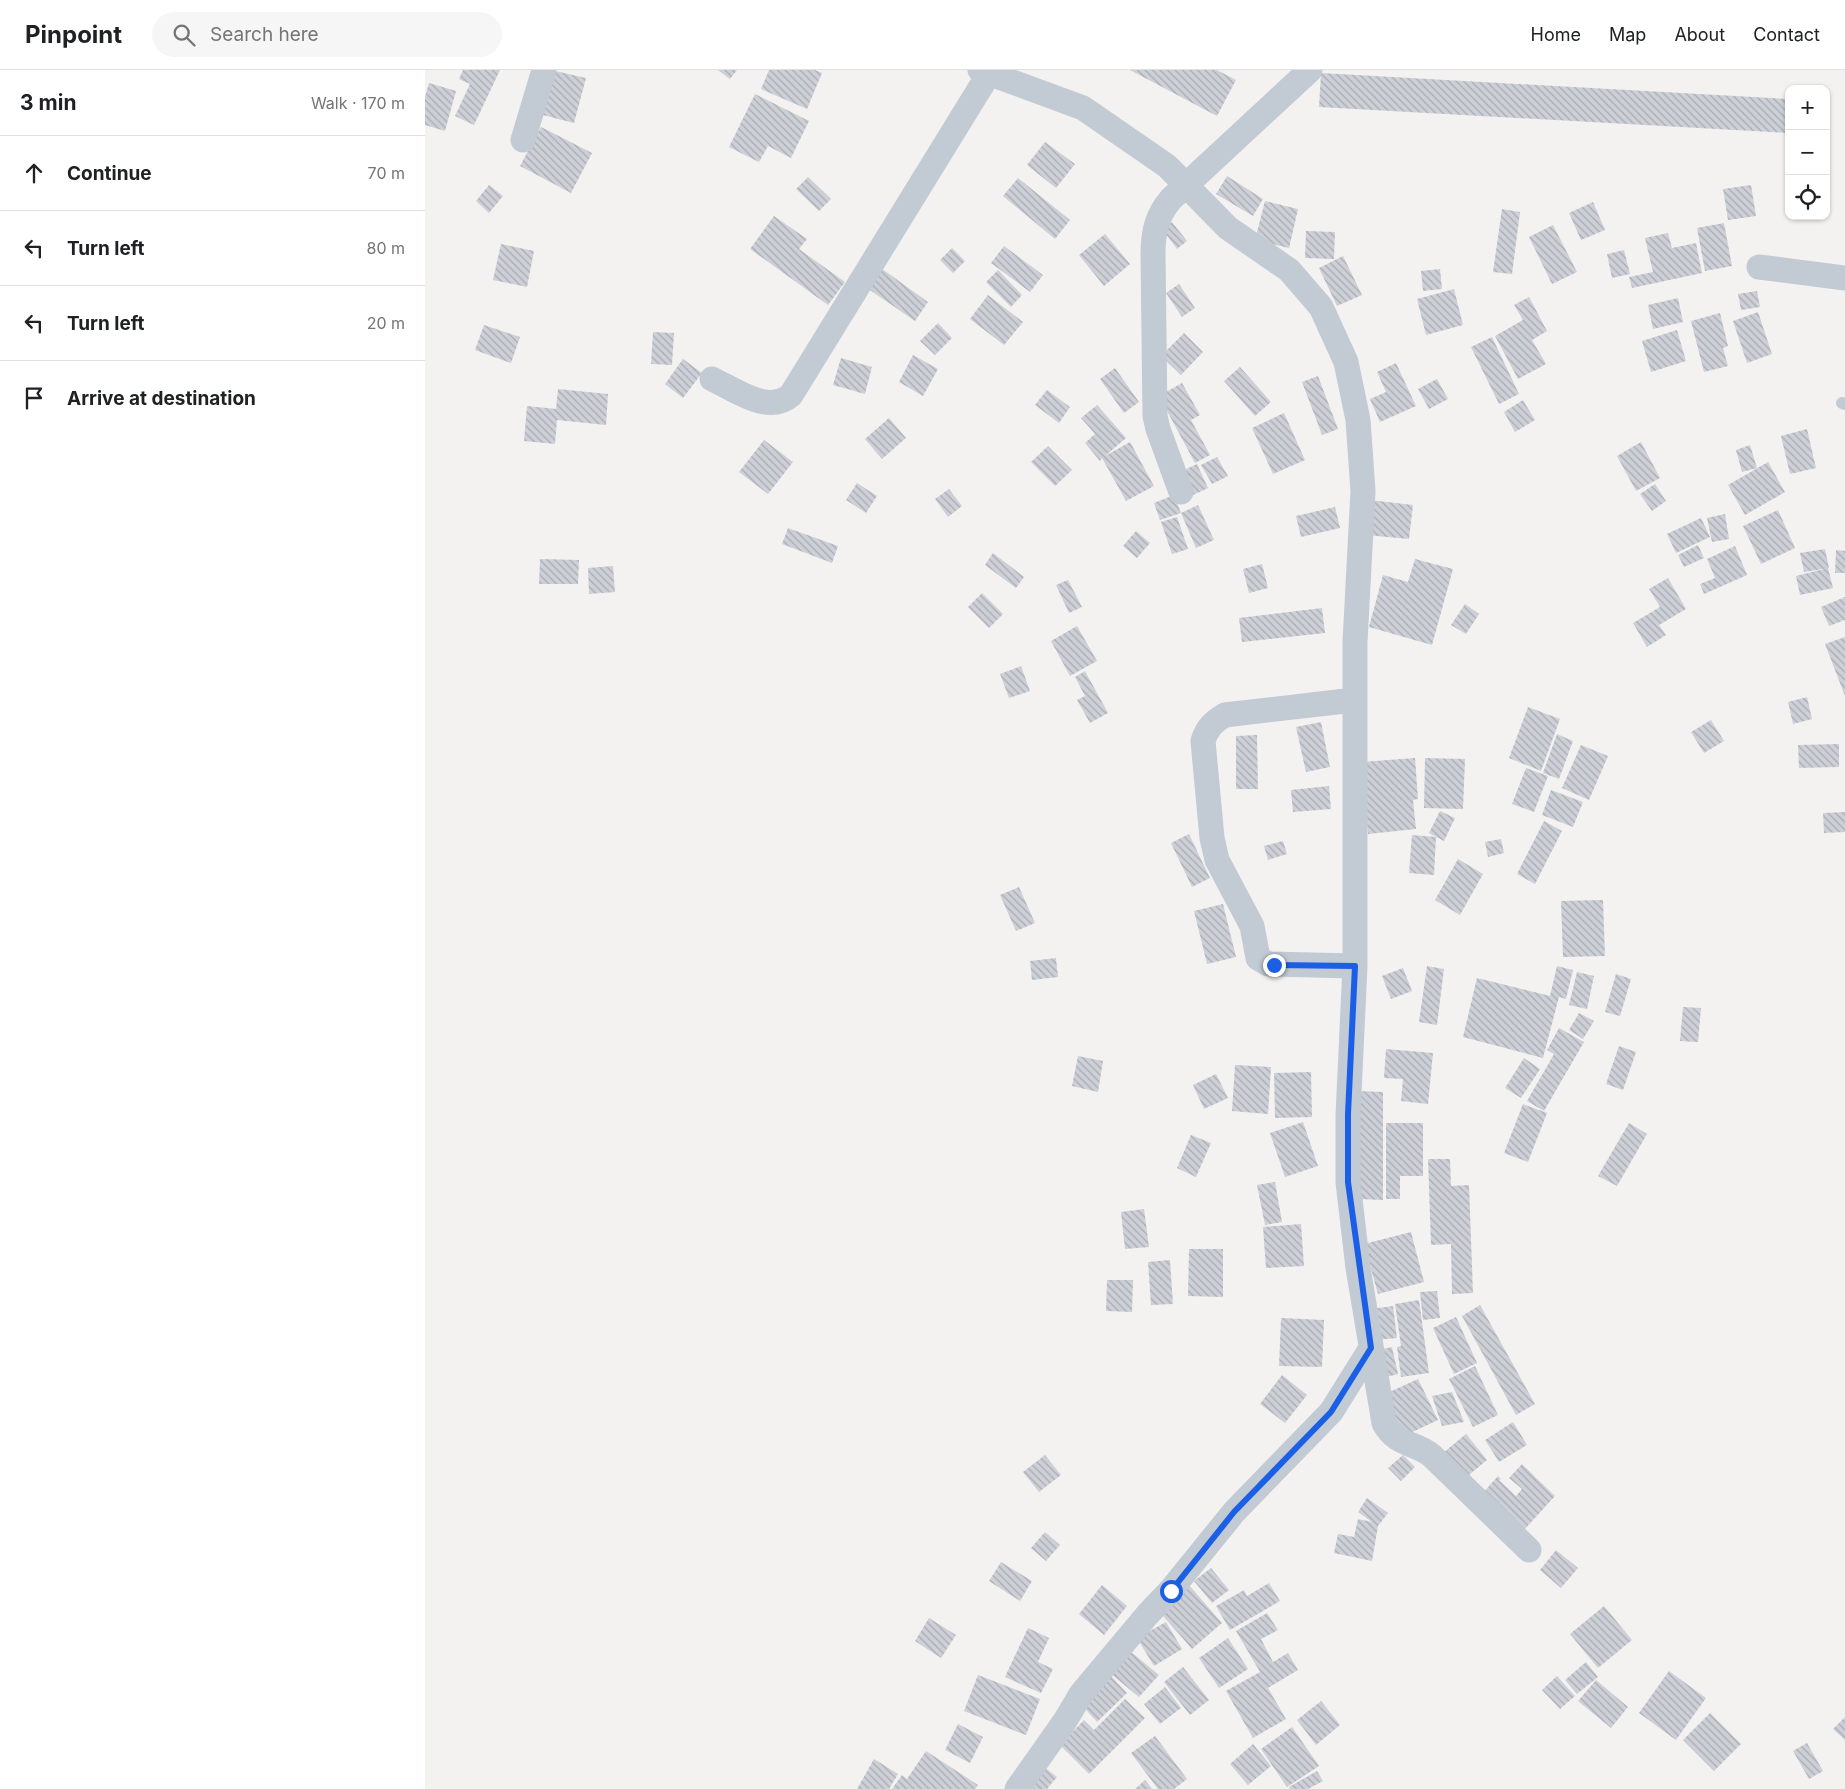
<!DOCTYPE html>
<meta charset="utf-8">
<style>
:root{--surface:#fff;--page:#f6f6f6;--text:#202124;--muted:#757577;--line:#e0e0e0}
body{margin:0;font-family:Inter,sans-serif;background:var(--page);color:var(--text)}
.controls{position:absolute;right:15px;top:15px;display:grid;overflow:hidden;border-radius:10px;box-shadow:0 1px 4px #0004}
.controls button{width:45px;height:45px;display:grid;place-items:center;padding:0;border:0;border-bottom:1px solid var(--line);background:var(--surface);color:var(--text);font:25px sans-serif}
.stop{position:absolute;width:15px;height:15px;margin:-11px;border:4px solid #1a5fe5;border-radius:50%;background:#fff}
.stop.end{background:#1a5fe5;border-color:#fff;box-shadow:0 1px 5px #0008}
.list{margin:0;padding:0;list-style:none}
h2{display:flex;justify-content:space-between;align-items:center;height:65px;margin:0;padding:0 20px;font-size:21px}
h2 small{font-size:16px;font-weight:400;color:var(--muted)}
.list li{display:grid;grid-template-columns:32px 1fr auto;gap:15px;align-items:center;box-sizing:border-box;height:75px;padding:0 20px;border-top:1px solid var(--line)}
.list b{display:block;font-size:19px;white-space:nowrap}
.list em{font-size:16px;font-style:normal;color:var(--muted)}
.icon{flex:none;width:28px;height:28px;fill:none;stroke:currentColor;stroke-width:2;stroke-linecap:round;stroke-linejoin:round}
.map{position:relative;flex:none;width:1420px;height:1719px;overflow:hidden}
header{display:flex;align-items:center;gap:30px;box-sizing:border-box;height:70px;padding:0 25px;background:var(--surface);border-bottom:1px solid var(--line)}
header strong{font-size:24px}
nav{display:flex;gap:28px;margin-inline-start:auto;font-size:18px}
.search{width:350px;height:45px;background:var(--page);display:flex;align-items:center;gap:12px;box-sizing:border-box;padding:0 18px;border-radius:28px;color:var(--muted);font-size:19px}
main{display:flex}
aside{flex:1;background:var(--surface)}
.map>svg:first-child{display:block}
.building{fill:url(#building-back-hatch)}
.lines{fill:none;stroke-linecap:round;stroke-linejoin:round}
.service{stroke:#c2cad3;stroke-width:12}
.minor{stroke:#c2cad3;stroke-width:25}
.route{stroke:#1a5fe5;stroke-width:6}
</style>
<header>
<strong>Pinpoint</strong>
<div class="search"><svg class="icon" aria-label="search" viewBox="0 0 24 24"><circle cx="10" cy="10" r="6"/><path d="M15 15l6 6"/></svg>Search here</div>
<nav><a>Home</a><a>Map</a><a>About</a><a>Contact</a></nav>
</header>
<main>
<aside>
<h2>3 min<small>Walk · 170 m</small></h2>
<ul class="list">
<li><svg class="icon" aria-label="ahead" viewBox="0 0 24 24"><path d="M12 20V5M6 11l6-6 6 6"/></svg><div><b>Continue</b></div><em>70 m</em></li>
<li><svg class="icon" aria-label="left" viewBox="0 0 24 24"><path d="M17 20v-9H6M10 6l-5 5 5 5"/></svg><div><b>Turn left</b></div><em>80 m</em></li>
<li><svg class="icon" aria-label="left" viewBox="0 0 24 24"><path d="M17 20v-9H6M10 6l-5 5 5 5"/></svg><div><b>Turn left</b></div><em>20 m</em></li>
<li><svg class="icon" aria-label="arrive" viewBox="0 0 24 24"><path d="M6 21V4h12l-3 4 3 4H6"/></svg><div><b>Arrive at destination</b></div></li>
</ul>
</aside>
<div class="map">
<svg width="1420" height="1719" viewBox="0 0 1420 1719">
<defs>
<pattern id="building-back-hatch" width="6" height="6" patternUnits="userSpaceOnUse" patternTransform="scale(1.25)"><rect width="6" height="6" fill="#cdd0d7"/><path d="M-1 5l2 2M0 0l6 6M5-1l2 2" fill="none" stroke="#a8abb2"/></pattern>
</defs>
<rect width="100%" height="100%" fill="#f4f2f1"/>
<path class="building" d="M38 0H75L49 55 30 46 45 14 34 9Z
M126 0 161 8 149 53 114 44Z
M293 0H312L305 9Z
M344 0H390L397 3 382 39 336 19Z
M705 0H792L811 10 792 46Z
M896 3 1364 29 1363 63 894 37Z
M4 13 31 21 20 61 0 55V27Z
M330 24 384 51 366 88 343 76 334 92 304 77Z
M116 57 167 83 146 123 95 96Z
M620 72 650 94 631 118 602 95Z
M802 106 838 129 828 146 791 124Z
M383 107 406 129 394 141 371 119Z
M593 108 645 150 630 169 578 126Z
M64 115 78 126 64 143 51 131Z
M1326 115 1331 146 1303 150 1298 119Z
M840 131 873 139 864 178 830 170Z
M1168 132 1180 160 1156 170 1144 143Z
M1077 139 1095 142 1087 204 1068 202Z
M349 146 382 169 374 179 420 212 403 235 325 179Z
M747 152 762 171 752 179 737 159Z
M1299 153 1307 196 1280 201 1272 158Z
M1128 155 1152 202 1127 214 1104 167Z
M881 161 910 162 909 189 880 188Z
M1243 163 1247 178 1271 173 1277 203 1207 218 1204 207 1228 202 1220 168Z
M680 164 705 194 679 216 654 185Z
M76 174 109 181 102 217 68 210Z
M579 176 618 205 605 222 566 193Z
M527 178 540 191 528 203 515 190Z
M1199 180 1205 204 1187 208 1182 184Z
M918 186 937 225 912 236 894 198Z
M453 196 503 232 490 251 439 216Z
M1015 199 1017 219 998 221 996 201Z
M573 200 597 225 586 237 561 212Z
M754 214 770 238 757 247 741 223Z
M1029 219 1038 255 1001 265 992 229Z
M1332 221 1335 237 1316 240 1313 224Z
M563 225 598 252 579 275 545 249Z
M1104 227 1122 261 1107 270 1121 294 1093 309 1070 266 1098 250 1089 235Z
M1253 228 1258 252 1228 259 1223 235Z
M1333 242 1347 284 1322 293 1308 251Z
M1295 243 1303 276 1298 278 1303 296 1279 302 1266 251Z
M513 253 527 268 510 285 495 271Z
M59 255 95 267 86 293 50 280Z
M1252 260 1261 291 1226 302 1217 271Z
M228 262 249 263 247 295 226 294Z
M759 263 778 282 756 305 736 286Z
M1067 267 1094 324 1074 334 1046 277Z
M488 285 513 299 498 326 474 312Z
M416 288 447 297 440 324 408 315Z
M258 289 277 303 258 328 240 314Z
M971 293 991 336 955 352 945 329 961 322 952 302Z
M815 297 846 332 830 346 799 311Z
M690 298 714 332 699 343 675 309Z
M893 306 913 359 897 365 877 312Z
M1012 309 1023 329 1004 339 993 319Z
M757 313 775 345 766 350 785 385 770 393 734 326Z
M133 319 183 324 181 355 132 350 130 374 99 371 102 336 131 339Z
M622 320 645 337 634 353 610 335Z
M1098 330 1110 350 1090 362 1079 342Z
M672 335 701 368 680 386 705 372 729 416 701 431 677 388 675 391 660 373 670 364 656 348Z
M859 343 880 390 848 404 827 358Z
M464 348 481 368 457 389 440 369Z
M1382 359 1391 398 1365 404 1356 366Z
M339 370 368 392 343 424 314 402Z
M1216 372 1235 408 1211 421 1192 386Z
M1325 375 1332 398 1317 402 1311 380Z
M623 376 647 400 630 416 606 392Z
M792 387 803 406 787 414 776 395Z
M1343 392 1360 422 1320 445 1303 415Z
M772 394 783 418 766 426 755 402Z
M432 413 452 426 441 443 421 430Z
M1230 414 1241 431 1227 441 1215 424Z
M524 419 537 436 523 447 510 429Z
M749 425 756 443 735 450 729 433Z
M945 430 988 435 984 469 941 465Z
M773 435 789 470 771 478 756 443Z
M910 437 915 458 876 467 871 446Z
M1353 440 1370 478 1336 494 1318 456Z
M1300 444 1304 469 1287 472 1282 448Z
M752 447 763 479 747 484 736 452Z
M1276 448 1285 467 1251 483 1242 464Z
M363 458 413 476 407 493 357 474Z
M711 461 725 473 712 488 698 476Z
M1273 475 1279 488 1259 497 1253 485Z
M1310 476 1322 505 1279 524 1275 514 1290 508 1282 489Z
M1400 479 1404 498 1379 502 1375 483Z
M1411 480 1420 481V503H1410Z
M568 483 599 507 591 518 560 495Z
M115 489 154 490 153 514H114Z
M990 489 1028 499 1007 575 944 557 958 505 983 512Z
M837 494 843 518 824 523 818 499Z
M188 496 190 522 164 524 163 498Z
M1403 498 1408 518 1375 525 1371 506Z
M1243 508 1261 539 1234 555 1241 565 1222 577 1208 553 1235 537 1224 519Z
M643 510 657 537 644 543 631 515Z
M557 523 578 544 564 558 543 537Z
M1420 527V550L1404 556 1396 537Z
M1040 534 1054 544 1041 564 1026 555Z
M897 538 900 563 817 572 814 548Z
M652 556 672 591 645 606 626 571Z
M1420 567V626L1400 574Z
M596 596 605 621 584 628 575 604Z
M660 601 683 643 665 653 652 630 660 626 650 607Z
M1382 627 1387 649 1368 654 1363 632Z
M1103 637 1135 649 1116 701 1084 688Z
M1286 650 1299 671 1279 683 1266 662Z
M896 652 905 697 881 702 871 657Z
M1132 664 1148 671 1134 709 1118 703Z
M832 665 833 719H811V666Z
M1414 674V697L1374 698 1373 675Z
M1156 675 1183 686 1164 730 1137 718Z
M990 688 993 729 988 730 991 759 943 764 937 692Z
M1000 688 1040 689 1038 739 999 738Z
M1101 698 1123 706 1109 742 1087 734Z
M904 716 906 739 868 742 866 720Z
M1126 720 1158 732 1148 757 1117 745Z
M1015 741 1030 748 1019 771 1004 763Z
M1420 742V762L1399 763 1398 743Z
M1119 751 1137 761 1110 814 1092 804Z
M764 764 785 808 767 817 746 773Z
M987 765 1011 767 1009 805 984 803Z
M1076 769 1079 783 1063 787 1060 772Z
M858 771 862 784 843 790 839 776Z
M1033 789 1058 804 1035 845 1010 830Z
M594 817 610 853 591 861 575 825Z
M1178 830 1180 886 1138 887 1136 831Z
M798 834 811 887 782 894 769 841Z
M631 888 633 907 607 910 605 891Z
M1002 896 1019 899 1012 955 994 952Z
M1132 896 1148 900 1141 929 1134 927 1118 988 1038 967 1052 908 1125 926Z
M978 898 987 921 966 929 957 906Z
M1152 902 1169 906 1162 939 1144 935Z
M1191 904 1206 909 1195 946 1180 942Z
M1258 937 1276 938 1273 972 1255 971Z
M1154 943 1169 951 1158 969 1144 960Z
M1134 958 1159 972 1119 1041 1102 1031 1129 984 1122 980Z
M1194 976 1211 982 1198 1020 1181 1014Z
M961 979 1008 983 1003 1034 976 1031 978 1009 959 1008Z
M653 986 678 991 673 1022 647 1016Z
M1099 988 1115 999 1096 1028 1080 1018Z
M810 995 846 997 843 1044 807 1041Z
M886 1002 887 1047 850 1048 849 1003Z
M791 1004 803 1028 779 1039 768 1015Z
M933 1021 958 1022V1130L934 1129Z
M1098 1034 1122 1043 1103 1092 1079 1083Z
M878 1052 893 1096 860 1107 845 1063Z
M961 1053H998V1106H975V1129H961Z
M1204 1053 1222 1064 1192 1116 1173 1106Z
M766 1065 786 1073 771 1107 752 1098Z
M1003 1089H1025L1026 1116 1044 1115 1048 1223 1027 1224 1026 1174 1006 1175Z
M850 1112 857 1152 840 1155 832 1115Z
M719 1139 724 1177 700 1179 696 1142Z
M876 1154 879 1196 841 1198 838 1157Z
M986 1162 999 1212 953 1224 939 1174Z
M764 1179H798V1227L763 1226Z
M745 1190 748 1234 726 1235 723 1192Z
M682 1210H708L707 1242 681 1241Z
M1012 1221 1015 1248 998 1250 995 1222Z
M994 1230 1004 1303 976 1307 972 1277 976 1276 970 1234Z
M1055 1235 1110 1334 1091 1345 1037 1246Z
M968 1236 972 1268 949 1270 946 1239Z
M1031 1247 1052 1293 1029 1304 1008 1258Z
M856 1248 899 1250 897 1297 854 1296Z
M967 1277 973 1304 958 1308 953 1280Z
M1050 1296 1073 1345 1048 1357 1024 1309Z
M857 1305 882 1325 860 1353 835 1334Z
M993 1309 1013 1350 979 1366 960 1324Z
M1027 1322 1039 1352 1017 1356 1007 1326Z
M1088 1352 1102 1375 1074 1392 1060 1370Z
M1041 1364 1062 1390 1039 1409 1018 1383Z
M620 1385 636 1405 614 1422 598 1402Z
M978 1385 990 1397 976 1411 963 1398Z
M1097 1394 1130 1426 1098 1461 1057 1424 1073 1406 1076 1409 1074 1410 1091 1426 1097 1419 1084 1408Z
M942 1428 963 1443 953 1456 947 1491 909 1483 913 1464 929 1467 933 1449 947 1452 933 1442Z
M620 1462 635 1475 621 1491 606 1478Z
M1131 1480 1153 1498 1136 1518 1115 1500Z
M576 1492 607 1511 595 1531 564 1511Z
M786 1498 804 1520 787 1533 769 1511Z
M844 1513 855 1531 805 1560 791 1536 819 1520 822 1526Z
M763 1514 797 1553 767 1579 733 1540Z
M677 1515 702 1536 679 1565 654 1544Z
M1179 1536 1207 1570 1173 1598 1145 1564Z
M842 1543 853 1560 836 1569 848 1592 863 1583 873 1600 843 1618 861 1649 828 1668 801 1621 835 1602 811 1561Z
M504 1548 531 1565 516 1588 490 1571Z
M741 1552 757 1579 729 1596 712 1568Z
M603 1558 624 1568 613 1592 628 1599 616 1623 580 1607Z
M803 1568 823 1599 794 1618 774 1588Z
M705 1581 734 1605 714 1627 686 1604Z
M1161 1592 1173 1607 1152 1624 1140 1610Z
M758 1597 784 1630 765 1645 739 1612Z
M1244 1601 1281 1628 1251 1670 1214 1643Z
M553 1605 615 1629 601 1665 539 1641Z
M685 1605 702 1623 672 1652 655 1633Z
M1132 1606 1150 1626 1135 1639 1117 1620Z
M1171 1610 1203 1637 1186 1658 1153 1631Z
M740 1617 756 1638 735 1654 719 1634Z
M700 1629 720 1648 664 1704 635 1675 659 1650 669 1660Z
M896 1631 915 1655 891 1675 872 1650Z
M1285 1643 1316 1674 1289 1701 1258 1670Z
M1420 1647V1670L1408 1659Z
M533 1654 558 1667 545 1693 520 1680Z
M867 1657 894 1696 862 1717 836 1679Z
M730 1666 762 1709 749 1719H733L706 1683Z
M1382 1673 1398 1701 1384 1709 1368 1681Z
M828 1674 846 1696 823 1715 805 1694Z
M501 1681 553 1715 550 1719H467L477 1705 482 1709Z
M449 1689 473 1704 464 1719H432Z
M619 1697 632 1707 622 1719H609L604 1715Z
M892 1701 898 1711 883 1719H865L864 1717Z
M720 1710 727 1719H710Z"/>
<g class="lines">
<path class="service" d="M1417 333 1420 334"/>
<path class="minor" d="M555 0 658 38 742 96 803 158 864 200 896 237 921 292 933 350 938 421 930 572V896L923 1045V1112L933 1198 959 1353C972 1376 987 1371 1006 1385L1104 1480
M98 70 119 0
M1334 197 1420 208
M287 309C311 320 343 345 366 325L565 2
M756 422 733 359 730 346 728 184C728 162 732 145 746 129L885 0
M929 630 800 645C788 652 782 658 778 671L787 768 792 790 827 856 833 888 843 894 930 896
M592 1719 640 1651 656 1624 723 1544 745 1521 809 1442 906 1342 946 1278"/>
</g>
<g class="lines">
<path class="route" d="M746 1521 809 1442 906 1342 946 1278 923 1112V1044L930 896 849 895"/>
</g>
</svg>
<div class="controls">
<button>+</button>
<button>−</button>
<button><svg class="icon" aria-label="locate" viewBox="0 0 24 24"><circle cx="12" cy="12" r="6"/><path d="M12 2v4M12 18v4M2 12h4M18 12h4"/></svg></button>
</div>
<div class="stop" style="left:746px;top:1521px"></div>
<div class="stop end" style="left:849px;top:895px"></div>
</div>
</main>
